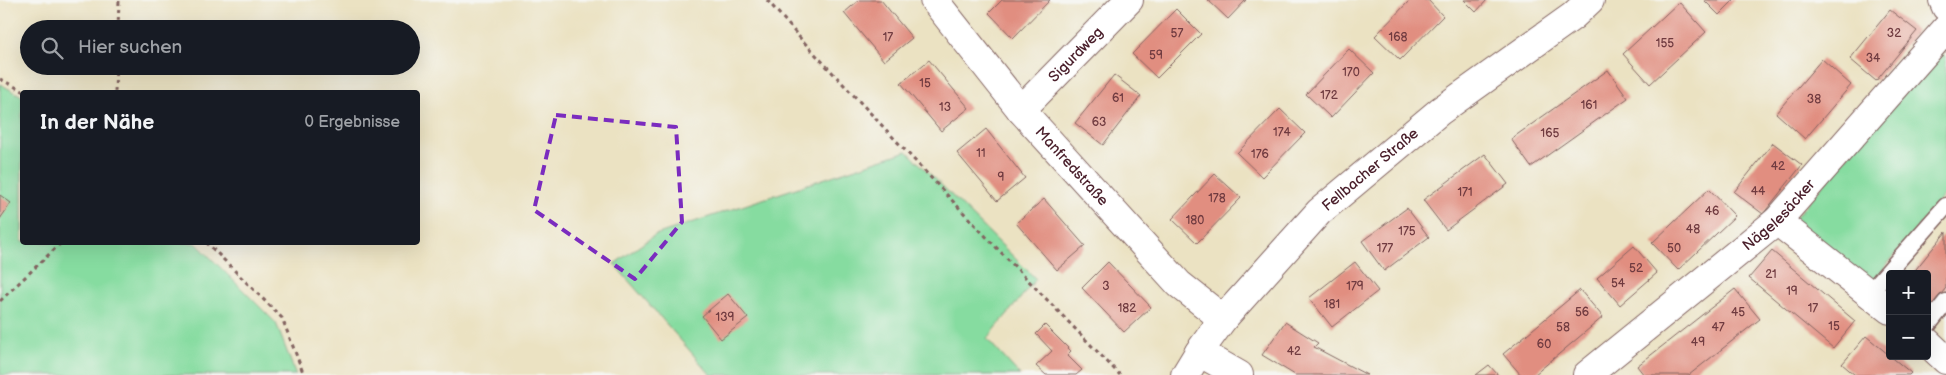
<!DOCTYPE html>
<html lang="de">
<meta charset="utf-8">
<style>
:root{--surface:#171b24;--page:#20242c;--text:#f1f3f6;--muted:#9ea1a6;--line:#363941}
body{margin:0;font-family:"Balsamiq Sans",sans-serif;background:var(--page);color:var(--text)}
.controls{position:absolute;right:15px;bottom:15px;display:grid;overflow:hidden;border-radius:5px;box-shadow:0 5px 20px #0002}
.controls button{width:45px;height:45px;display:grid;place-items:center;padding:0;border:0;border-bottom:1px solid var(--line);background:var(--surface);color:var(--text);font:25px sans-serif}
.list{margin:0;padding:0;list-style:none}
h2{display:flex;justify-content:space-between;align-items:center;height:65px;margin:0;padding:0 20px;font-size:21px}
h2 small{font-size:16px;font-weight:400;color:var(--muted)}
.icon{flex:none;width:28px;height:28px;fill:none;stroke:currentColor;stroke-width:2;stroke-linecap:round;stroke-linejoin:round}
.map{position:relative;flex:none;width:1946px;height:375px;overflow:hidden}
.search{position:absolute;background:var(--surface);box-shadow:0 5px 20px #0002;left:20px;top:20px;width:400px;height:55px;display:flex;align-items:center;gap:12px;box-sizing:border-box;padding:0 18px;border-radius:28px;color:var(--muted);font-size:19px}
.panel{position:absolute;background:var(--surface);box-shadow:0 5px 20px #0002;left:20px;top:90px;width:400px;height:155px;border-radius:5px}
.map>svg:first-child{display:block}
.green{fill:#86dca0;stroke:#687e66}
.building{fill:#e18e80}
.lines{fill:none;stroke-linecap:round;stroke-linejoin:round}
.service-casing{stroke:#826360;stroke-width:19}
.minor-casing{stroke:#826360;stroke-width:30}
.tertiary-casing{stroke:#826360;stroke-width:30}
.path{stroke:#826360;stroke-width:3;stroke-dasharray:4 4;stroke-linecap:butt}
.service{stroke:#fff;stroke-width:16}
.minor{stroke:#fff;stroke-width:28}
.tertiary{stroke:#fff;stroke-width:28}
.marked{fill:none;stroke:#7b2cbf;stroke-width:4;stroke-dasharray:10 6;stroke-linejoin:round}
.labels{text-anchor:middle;stroke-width:4;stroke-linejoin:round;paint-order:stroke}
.number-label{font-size:12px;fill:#703b40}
.street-label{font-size:15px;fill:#4a1f2b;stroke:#f6f6f2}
</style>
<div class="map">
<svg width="1946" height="375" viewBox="0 0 1946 375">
<rect width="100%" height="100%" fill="#f6f6f2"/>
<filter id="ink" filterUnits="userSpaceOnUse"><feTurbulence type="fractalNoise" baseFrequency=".02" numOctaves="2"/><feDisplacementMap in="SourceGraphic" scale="10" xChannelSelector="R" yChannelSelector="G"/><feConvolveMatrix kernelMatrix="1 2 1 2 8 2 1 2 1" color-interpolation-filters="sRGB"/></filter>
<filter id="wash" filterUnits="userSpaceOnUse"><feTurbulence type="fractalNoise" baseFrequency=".0096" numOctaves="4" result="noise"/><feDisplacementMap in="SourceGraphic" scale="20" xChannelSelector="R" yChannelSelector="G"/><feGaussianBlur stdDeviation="1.12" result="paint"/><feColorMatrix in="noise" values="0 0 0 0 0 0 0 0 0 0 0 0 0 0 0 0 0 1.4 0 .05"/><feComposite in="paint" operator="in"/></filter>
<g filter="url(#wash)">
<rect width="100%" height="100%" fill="#ebe2c2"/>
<path class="green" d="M1938 49 1946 57V193L1871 284 1793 220Z
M0 84 22 96V242L196 243 276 323 296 375H0Z
M907 151 1036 279 987 339 1020 375H711L614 264 655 235Z"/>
<g id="blocks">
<path class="building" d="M859 0H881L912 38 884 61 844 13Z
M1002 0H1050L1013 38 989 13Z
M1208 0H1246L1228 19Z
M1410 0H1428L1443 16 1400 60 1375 36Z
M1464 0H1487L1476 12Z
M1704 0H1734L1719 15Z
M1679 2 1706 32 1650 84 1623 54Z
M1176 9 1201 34 1157 78 1132 54Z
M1890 10 1917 31 1876 81 1850 59Z
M1349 49 1374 73 1331 118 1306 94Z
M1822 59 1851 85 1805 139 1776 113Z
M929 60 969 108 941 131 901 83Z
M1608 70 1628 98 1531 167 1511 139Z
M1114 75 1141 96 1103 145 1075 123Z
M1280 109 1305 133 1262 177 1237 153Z
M986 129 1025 178 997 201 957 153Z
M1773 143 1802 165 1763 214 1734 192Z
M1485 154 1508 184 1446 230 1423 200Z
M1215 174 1241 198 1197 243 1172 219Z
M1709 189 1735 216 1678 270 1652 243Z
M0 195 11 203 0 219Z
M1044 199 1085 246 1057 270 1016 223Z
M1407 208 1429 237 1384 271 1362 241Z
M1946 232V288L1931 306 1927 303V274H1912Z
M1634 246 1657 273 1620 305 1597 278Z
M1772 251 1855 321 1833 348 1749 278Z
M1108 262 1151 307 1124 332 1082 288Z
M1355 262 1378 291 1332 327 1309 298Z
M1735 289 1760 319 1689 375H1644L1637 366Z
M1580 290 1603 317 1534 375H1521L1503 354Z
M728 294 748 318 721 339 702 316Z
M1285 322 1318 343 1314 347 1367 375H1295L1262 355Z
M1045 325 1071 351 1067 355 1082 370 1076 375H1046L1036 366 1052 351 1036 334Z
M1866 336 1911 373 1909 375H1855L1842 364Z
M1489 365 1498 375H1476Z"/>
</g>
</g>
<g filter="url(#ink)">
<use href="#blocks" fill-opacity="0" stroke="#826360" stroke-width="1"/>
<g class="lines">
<defs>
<path id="service" d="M1869 293 1946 206
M1927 326 1946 302"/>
<g id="minor">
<path id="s1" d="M934 0 1021 110 1179 284 1223 319"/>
<path d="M1943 0 1946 7"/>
<path id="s2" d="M1021 110 1129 0"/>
<path d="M1777 221 1890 310"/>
<path d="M1927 342 1946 360"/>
<path d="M1199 352 1239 375"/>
<path id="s3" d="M1587 375 1777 221 1946 29"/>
</g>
<g id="tertiary">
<path id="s4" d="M1185 375 1199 352 1223 319 1319 212 1440 111 1573 16 1590 0"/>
</g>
</defs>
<use href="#service" class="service-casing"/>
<use href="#minor" class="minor-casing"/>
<use href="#tertiary" class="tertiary-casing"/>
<path class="path" d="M767 0 801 39 992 243 1120 375
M118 29 119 0
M0 79 25 92
M115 92 116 66
M206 242 282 318 304 375
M0 301 62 242"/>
<use href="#service" class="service"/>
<use href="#minor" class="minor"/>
<use href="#tertiary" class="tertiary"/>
</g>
</g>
<path class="marked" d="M556 115 676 127 682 222 635 279 534 210Z"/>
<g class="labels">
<g class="number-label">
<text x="1177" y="37">57</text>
<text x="1894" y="37">32</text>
<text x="888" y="41">17</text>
<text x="1398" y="41">168</text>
<text x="1665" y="47">155</text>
<text x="1156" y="59">59</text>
<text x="1873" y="62">34</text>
<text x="1351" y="76">170</text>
<text x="925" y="87">15</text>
<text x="1329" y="99">172</text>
<text x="1118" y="102">61</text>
<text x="1814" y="103">38</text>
<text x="1589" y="109">161</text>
<text x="945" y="111">13</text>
<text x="1099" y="126">63</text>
<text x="1282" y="136">174</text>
<text x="1550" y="137">165</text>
<text x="981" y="157">11</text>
<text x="1260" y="158">176</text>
<text x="1778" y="170">42</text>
<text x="1001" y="181">9</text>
<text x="1758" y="195">44</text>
<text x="1465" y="196">171</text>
<text x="1217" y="202">178</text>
<text x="1712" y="215">46</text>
<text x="1195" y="224">180</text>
<text x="1693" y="233">48</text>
<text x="1407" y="235">175</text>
<text x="1385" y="252">177</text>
<text x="1674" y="252">50</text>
<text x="1636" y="272">52</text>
<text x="1771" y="278">21</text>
<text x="1618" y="287">54</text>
<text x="1106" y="290">3</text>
<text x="1355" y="290">179</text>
<text x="1792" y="295">19</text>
<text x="1332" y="308">181</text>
<text x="1127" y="312">182</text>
<text x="1813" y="312">17</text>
<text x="1582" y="316">56</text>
<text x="1738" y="316">45</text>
<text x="725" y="321">139</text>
<text x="1834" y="330">15</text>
<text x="1563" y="331">58</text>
<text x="1718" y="331">47</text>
<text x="1698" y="346">49</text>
<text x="1544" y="348">60</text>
<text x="1294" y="355">42</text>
</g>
<g class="street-label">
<text dy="5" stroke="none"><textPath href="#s2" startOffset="78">Sigurdweg</textPath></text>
<text dy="5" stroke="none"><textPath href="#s1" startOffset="216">Manfredstraße</textPath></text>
<text dy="5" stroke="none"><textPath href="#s4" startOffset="278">Fellbacher Straße</textPath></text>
<text dy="5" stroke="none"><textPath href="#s3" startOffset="250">Nägelesäcker</textPath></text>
</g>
</g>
</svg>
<div class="controls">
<button>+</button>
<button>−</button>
</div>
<div class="search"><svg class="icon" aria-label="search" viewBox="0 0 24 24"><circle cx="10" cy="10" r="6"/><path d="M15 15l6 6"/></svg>Hier suchen</div>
<section class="panel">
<h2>In der Nähe<small>0 Ergebnisse</small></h2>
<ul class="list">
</ul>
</section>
</div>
